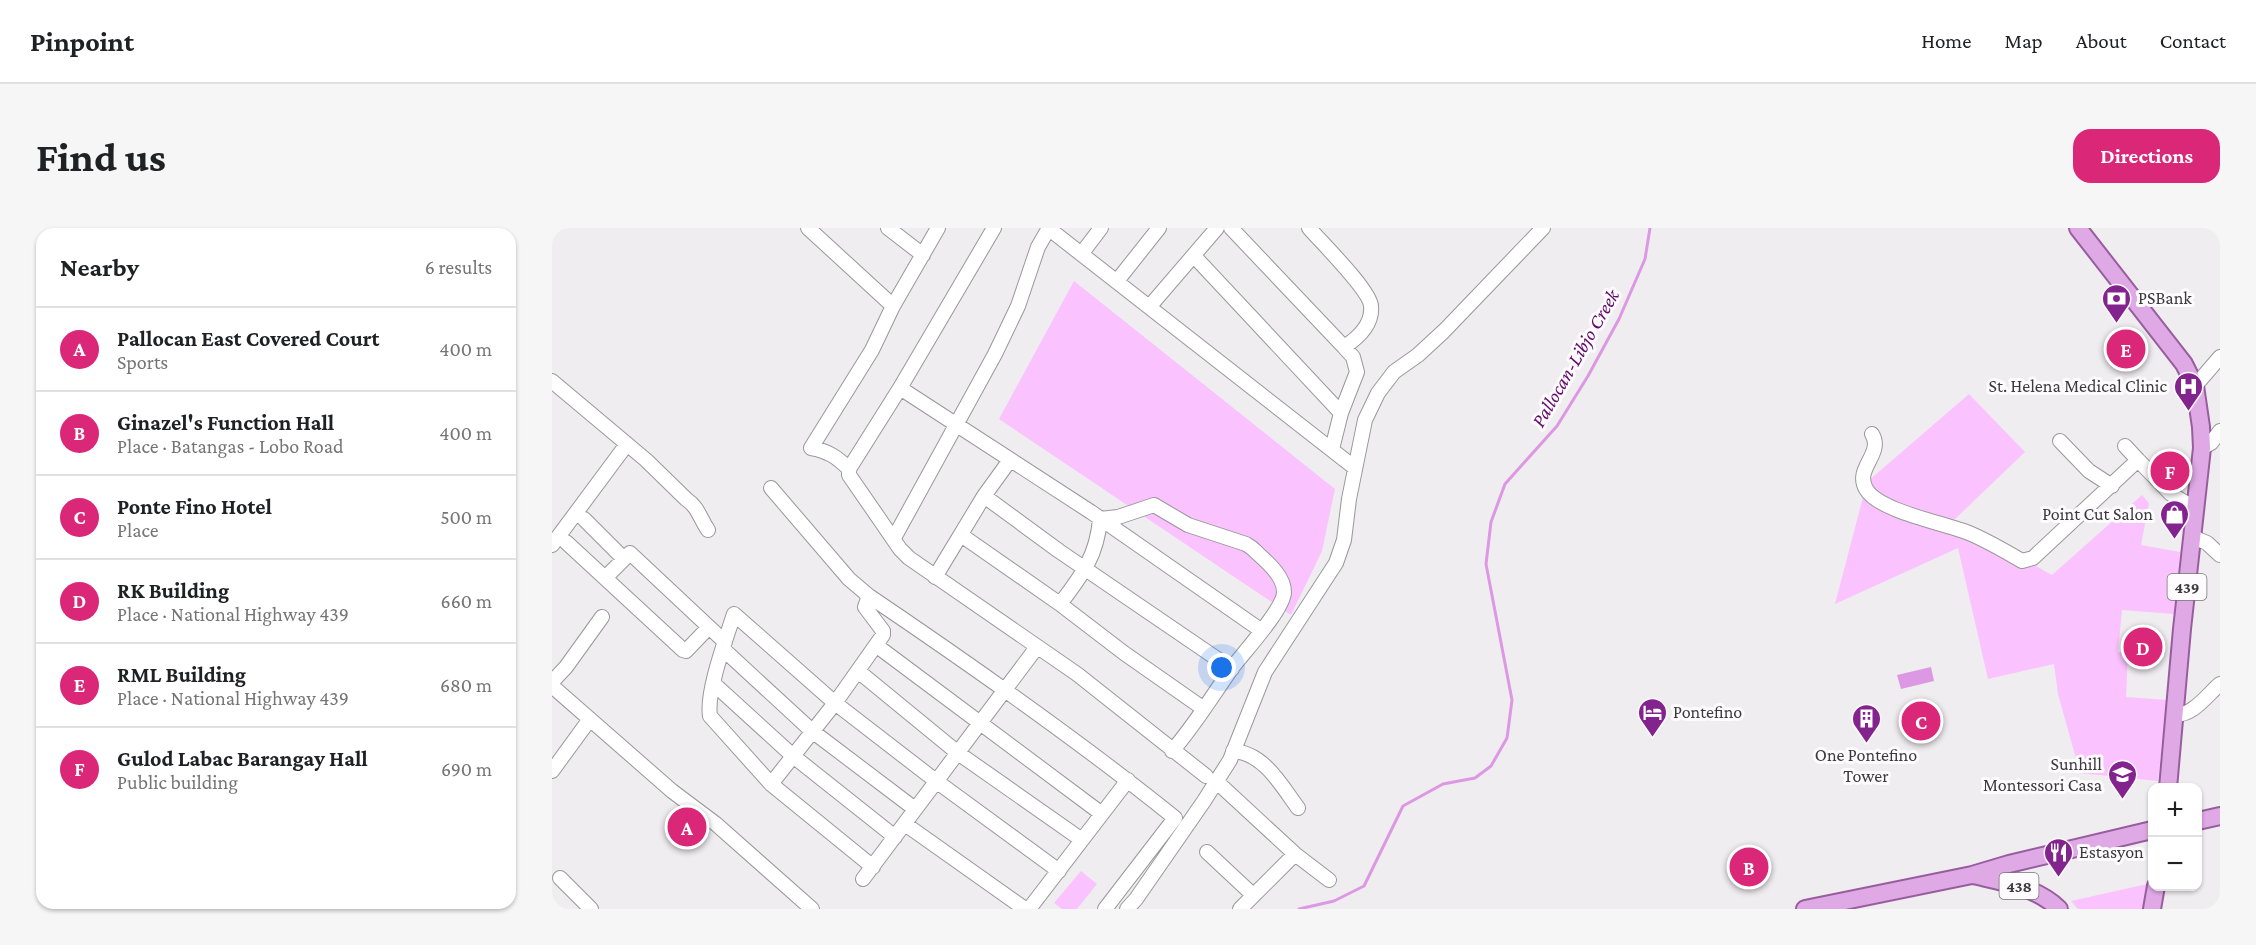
<!DOCTYPE html>
<meta charset="utf-8">
<style>
:root{--surface:#fff;--page:#f6f6f6;--text:#202124;--muted:#757577;--line:#e0e0e0;--accent:#db2777}
body{margin:0;font-family:"Crimson Pro",serif;background:var(--page);color:var(--text)}
.controls{position:absolute;right:18px;bottom:18px;display:grid;overflow:hidden;border-radius:12px;box-shadow:0 2px 4px #0004}
.controls button{width:54px;height:54px;display:grid;place-items:center;padding:0;border:0;border-bottom:2px solid var(--line);background:var(--surface);color:var(--text);font:30px sans-serif}
.you{position:absolute;left:670px;top:440px;width:21px;height:21px;margin:-15px;border:4px solid #fff;border-radius:50%;background:#1a73e8;box-shadow:0 0 0 9px #1a73e833}
.badge{display:grid;place-items:center;width:39px;height:39px;border-radius:50%;background:var(--accent);color:#fff;font-size:20px;font-weight:700}
.pin{position:absolute;translate:-50% -50%;border:3px solid #fff;box-shadow:0 2px 6px #0006}
.list{margin:0;padding:0;list-style:none}
h2{display:flex;justify-content:space-between;align-items:center;height:78px;margin:0;padding:0 24px;font-size:26px}
h2 small{font-size:20px;font-weight:400;color:var(--muted)}
.list li{display:grid;grid-template-columns:39px 1fr auto;gap:18px;align-items:center;box-sizing:border-box;height:84px;padding:0 24px;border-top:2px solid var(--line)}
.list b{display:block;font-size:22px;white-space:nowrap}
.list p{margin:0;font-size:20px;white-space:nowrap;color:var(--muted)}
.list em{font-size:20px;font-style:normal;color:var(--muted)}
.map{position:relative;flex:none;width:1668px;height:681px;overflow:hidden;border-radius:18px}
header{display:flex;align-items:center;gap:36px;box-sizing:border-box;height:84px;padding:0 30px;background:var(--surface);border-bottom:2px solid var(--line)}
header strong{font-size:28px}
nav{display:flex;gap:33px;margin-inline-start:auto;font-size:21px}
.intro{display:flex;align-items:center;justify-content:space-between;box-sizing:border-box;height:144px;padding:0 36px}
h1{margin:0;font-size:42px}
.button{padding:15px 27px;border-radius:18px;background:var(--accent);color:#fff;font-size:21px;font-weight:700}
main{display:flex;gap:36px;padding:0 36px}
aside{flex:1;background:var(--surface);border-radius:18px;box-shadow:0 2px 4px #0004}
.map>svg:first-child{display:block}
.green{fill:#fac2ff}
.water{fill:#dc98e3}
.lines{fill:none;stroke-linecap:round;stroke-linejoin:round}
.stream{stroke:#dc98e3;stroke-width:3}
.minor-casing{stroke:#99979a;stroke-width:16}
.major-casing{stroke:#985d9e;stroke-width:20}
.minor{stroke:#fff;stroke-width:14}
.major{stroke:#dfa9e5;stroke-width:16}
.labels{text-anchor:middle;stroke-width:6;stroke-linejoin:round;paint-order:stroke}
.shield{fill:#fdfbfd;stroke:#767576;stroke-width:1.5}
.shield-label{font-size:16px;font-weight:bold;fill:#3c3b3c}
.poi-label{font-size:18px;fill:#3c3b3c;stroke:#fdfbfd;text-anchor:start}
.water-label{font-size:20px;font-style:italic;fill:#600a69;stroke:#fdfbfd}
</style>
<header>
<strong>Pinpoint</strong>
<nav><a>Home</a><a>Map</a><a>About</a><a>Contact</a></nav>
</header>
<div class="intro"><h1>Find us</h1><a class="button">Directions</a></div>
<main>
<aside>
<h2>Nearby<small>6 results</small></h2>
<ul class="list">
<li><span class="badge">A</span><div><b>Pallocan East Covered Court</b><p>Sports</p></div><em>400 m</em></li>
<li><span class="badge">B</span><div><b>Ginazel's Function Hall</b><p>Place · Batangas - Lobo Road</p></div><em>400 m</em></li>
<li><span class="badge">C</span><div><b>Ponte Fino Hotel</b><p>Place</p></div><em>500 m</em></li>
<li><span class="badge">D</span><div><b>RK Building</b><p>Place · National Highway 439</p></div><em>660 m</em></li>
<li><span class="badge">E</span><div><b>RML Building</b><p>Place · National Highway 439</p></div><em>680 m</em></li>
<li><span class="badge">F</span><div><b>Gulod Labac Barangay Hall</b><p>Public building</p></div><em>690 m</em></li>
</ul>
</aside>
<div class="map">
<svg width="1668" height="681" viewBox="0 0 1668 681">
<rect width="100%" height="100%" fill="#f0edf0"/>
<path class="green" d="M522 53 783 261 770 323 739 387 447 191Z
M1417 166 1473 224 1402 292 1500 347 1590 267 1597 275 1589 317 1628 324 1622 386 1570 382 1566 424 1576 425 1574 469 1615 472 1606 553 1528 545 1506 466 1502 436 1436 451 1406 320 1283 376 1315 254Z
M529 643 545 656 525 681H510L502 675Z
M1595 656 1592 681H1526L1519 673Z"/>
<path class="water" d="M1379 439 1382 453 1349 461 1345 447Z"/>
<g class="lines">
<path class="stream" d="M747 681 782 673 812 658 851 578 891 556 923 550 939 538 955 510 960 472 934 336 939 294 953 256 1005 198 1036 148 1067 91 1093 31 1098 0"/>
<defs>
<path id="minor" d="M256 0 341 78
M336 0 371 27
M442 0 348 160 297 241V247L348 321 357 330 525 446 654 548
M496 0 803 240
M679 0 792 119 801 129 805 144 789 185 780 221
M757 0C769 14 818 62 819 78 821 97 806 110 792 119
M530 25 549 0
M642 28 789 185
M565 53 607 0
M598 78 665 0
M0 153 94 232 134 271C147 280 147 289 156 302
M1643 158 1668 129
M348 160 539 284 710 403
M1320 206C1332 226 1302 240 1314 261 1326 283 1392 295 1417 305 1436 313 1453 323 1470 333L1481 330 1586 232 1619 266 1644 281
M1508 213 1537 243 1560 258
M1573 218 1586 232
M1650 220 1659 215 1668 203
M297 241C285 229 276 223 259 220L320 122 341 78 386 0
M219 260 297 351 317 368C422 439 525 511 623 590L553 681
M432 268 507 323 680 441
M32 291 72 331
M409 307 508 376 572 425 652 481
M1641 309 1655 315 1668 327
M342 310 443 126 466 78 486 19 497 0
M14 314 131 422 134 423 157 399
M0 317 75 216
M383 349 432 268 458 232
M53 350 78 325 173 414
M508 376C530 347 545 328 548 291L566 289 602 277 636 297 694 316 700 320C711 331 732 346 732 364 732 381 692 424 680 440 660 468 643 497 620 523
M325 418 550 586
M171 421 260 503 363 581
M306 443 406 525 530 612
M0 454 14 439 50 389
M162 456 241 528 343 609
M0 458 120 563 164 596 260 681
M1623 486C1640 489 1656 466 1668 456
M681 523C712 525 729 557 746 580
M0 543 38 491
M665 554 743 626 777 652
M219 556 283 475 331 407V403L313 379 317 368
M353 596 473 681
M655 624 701 667
M321 639 219 556 158 488C154 464 174 411 182 386L283 475 384 553 507 643
M8 650 39 681
M311 651 485 419
M477 681 576 552
M575 681 584 671 652 573 678 532 713 444 784 335 792 312 797 271 813 192 826 165 842 144 866 127 892 103 991 0
M688 681 743 626"/>
<path id="major" d="M1526 0 1632 136 1643 158 1649 199 1650 220 1630 401 1616 560
M1646 593 1668 588
M1421 647C1451 654 1485 659 1507 681
M1253 681 1420 647 1457 636 1600 602
M1600 681 1604 658"/>
</defs>
<use href="#minor" class="minor-casing"/>
<use href="#major" class="major-casing"/>
<use href="#minor" class="minor"/>
<use href="#major" class="major"/>
</g>
<defs>
<symbol id="bank-pin" viewBox="-11 -11 22 30"><path d="M0 17L-7.5 6A9.5 9.5 0 1 1 7.5 6Z" fill="#83238e" stroke="#fdfbfd"/><path d="M-6-4H6V4H-6ZM0-2.3a2.3 2.3 0 1 0 0 4.6a2.3 2.3 0 1 0 0-4.6Z" fill="#fff"/></symbol>
<symbol id="hospital-pin" viewBox="-11 -11 22 30"><path d="M0 17L-7.5 6A9.5 9.5 0 1 1 7.5 6Z" fill="#83238e" stroke="#fdfbfd"/><path d="M-5-5h3v3.5h4V-5h3V5h-3V1.5h-4V5h-3Z" fill="#fff"/></symbol>
<symbol id="shop-pin" viewBox="-11 -11 22 30"><path d="M0 17L-7.5 6A9.5 9.5 0 1 1 7.5 6Z" fill="#83238e" stroke="#fdfbfd"/><path d="M-5-2.5h2.3a2.7 3.5 0 0 1 5.4 0H5L5.5 6h-11ZM-1.5-2.5h3a1.5 2.3 0 0 0-3 0Z" fill="#fff"/></symbol>
<symbol id="hotel-pin" viewBox="-11 -11 22 30"><path d="M0 17L-7.5 6A9.5 9.5 0 1 1 7.5 6Z" fill="#83238e" stroke="#fdfbfd"/><path d="M-6-4.5h1.5V1H6V5H4.5V3h-9V5H-6ZM-4 0a1.8 1.8 0 1 1 3.6 0ZM.5 0V-2.5h3Q6-2.5 6 0Z" fill="#fff"/></symbol>
<symbol id="building-pin" viewBox="-11 -11 22 30"><path d="M0 17L-7.5 6A9.5 9.5 0 1 1 7.5 6Z" fill="#83238e" stroke="#fdfbfd"/><path d="M-4-6H4V6H1V3H-1V6H-4ZM-2.5-4.3h1.7v1.8h-1.7ZM.8-4.3h1.7v1.8H.8ZM-2.5-1h1.7V.8h-1.7ZM.8-1h1.7V.8H.8Z" fill="#fff"/></symbol>
<symbol id="school-pin" viewBox="-11 -11 22 30"><path d="M0 17L-7.5 6A9.5 9.5 0 1 1 7.5 6Z" fill="#83238e" stroke="#fdfbfd"/><path d="M0-5L7-2L0 1L-7-2ZM-4 1L0 2.5L4 1V4Q0 6-4 4Z" fill="#fff"/></symbol>
<symbol id="restaurant-pin" viewBox="-11 -11 22 30"><path d="M0 17L-7.5 6A9.5 9.5 0 1 1 7.5 6Z" fill="#83238e" stroke="#fdfbfd"/><path d="M-5-6h1v4h1v-4h1v4h1v-4h1v5L-1.5 .5V6h-2V.5L-5-1ZM5-6V6H3V1.5H1.5Q1.5-4 5-6Z" fill="#fff"/></symbol>
</defs>
<g fill-rule="evenodd">
<use href="#bank-pin" x="1548" y="54" width="33" height="45"/>
<use href="#hospital-pin" x="1620" y="142" width="33" height="45"/>
<use href="#shop-pin" x="1606" y="270" width="33" height="45"/>
<use href="#hotel-pin" x="1084" y="468" width="33" height="45"/>
<use href="#building-pin" x="1298" y="474" width="33" height="45"/>
<use href="#school-pin" x="1554" y="530" width="33" height="45"/>
<use href="#restaurant-pin" x="1490" y="608" width="33" height="45"/>
</g>
<g class="labels">
<g class="shield">
<rect x="1615.5" y="346" width="39" height="26" rx="4.5"/>
<rect x="1447.5" y="645" width="39" height="26" rx="4.5"/>
</g>
<g class="shield-label">
<text x="1635" y="365">439</text>
<text x="1467" y="664">438</text>
</g>
<g class="poi-label">
<text x="1586" y="76">PSBank</text>
<text x="1615" y="164" text-anchor="end">St. Helena Medical Clinic</text>
<text x="1601" y="292" text-anchor="end">Point Cut Salon</text>
<text x="1121" y="490">Pontefino</text>
<text x="1314" y="533" text-anchor="middle">One Pontefino<tspan x="1314" dy="21">Tower</tspan></text>
<text x="1550" y="542" text-anchor="end">Sunhill<tspan x="1550" dy="21">Montessori Casa</tspan></text>
<text x="1527" y="630">Estasyon</text>
</g>
<g class="water-label">
<text transform="translate(1023 130) rotate(-60)" y="7">Pallocan-Libjo Creek</text>
</g>
</g>
</svg>
<div class="controls">
<button>+</button>
<button>−</button>
</div>
<div class="you"></div>
<div class="pin badge" style="left:135px;top:599px">A</div>
<div class="pin badge" style="left:1197px;top:639px">B</div>
<div class="pin badge" style="left:1369px;top:493px">C</div>
<div class="pin badge" style="left:1591px;top:419px">D</div>
<div class="pin badge" style="left:1574px;top:121px">E</div>
<div class="pin badge" style="left:1618px;top:243px">F</div>
</div>
</main>
